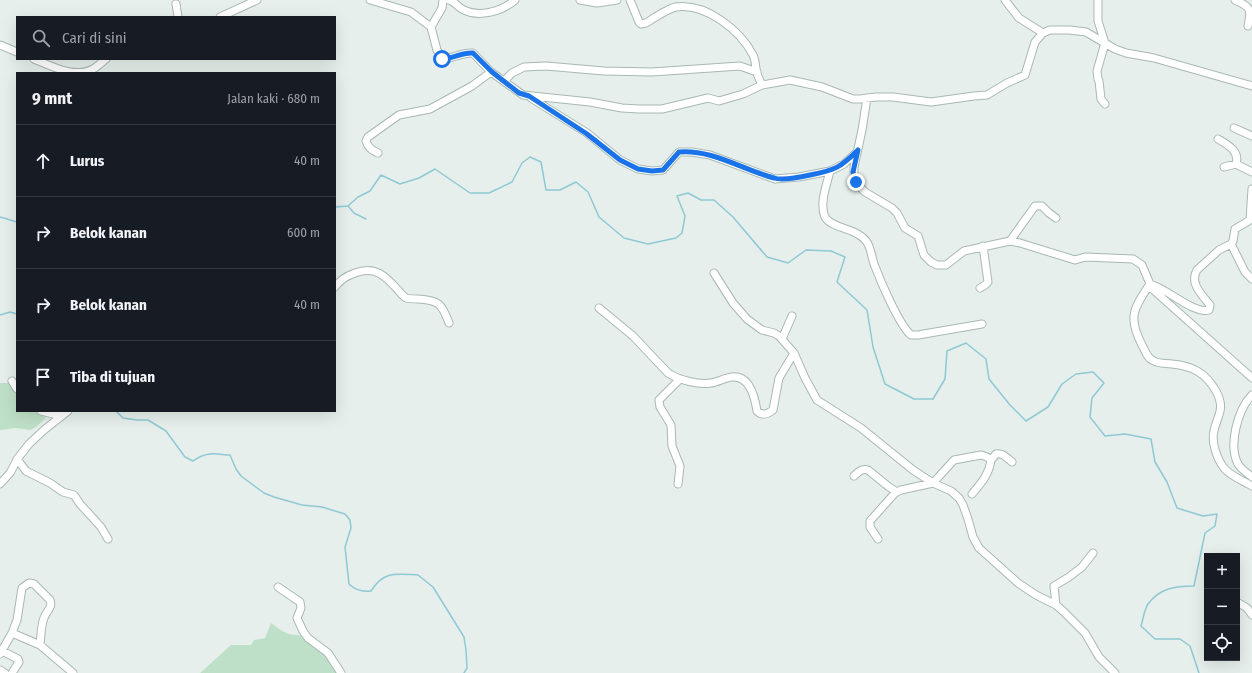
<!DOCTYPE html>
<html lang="id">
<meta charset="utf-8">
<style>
:root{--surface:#171b24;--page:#242831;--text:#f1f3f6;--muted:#9ea1a6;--line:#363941}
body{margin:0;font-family:"Fira Sans Condensed",sans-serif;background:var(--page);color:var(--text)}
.controls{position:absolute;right:12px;bottom:12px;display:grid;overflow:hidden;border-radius:0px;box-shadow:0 4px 16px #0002}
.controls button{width:36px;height:36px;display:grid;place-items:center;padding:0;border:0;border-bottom:1px solid var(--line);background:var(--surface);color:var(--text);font:20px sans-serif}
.stop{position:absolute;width:12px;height:12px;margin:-9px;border:3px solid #1a73e8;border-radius:50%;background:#fff}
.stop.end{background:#1a73e8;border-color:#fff;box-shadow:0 1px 4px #0008}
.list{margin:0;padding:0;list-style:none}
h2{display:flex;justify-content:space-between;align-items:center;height:52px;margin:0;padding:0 16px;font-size:17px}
h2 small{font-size:13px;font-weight:400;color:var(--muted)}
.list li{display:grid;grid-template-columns:26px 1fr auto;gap:12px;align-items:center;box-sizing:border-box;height:72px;padding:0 16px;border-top:1px solid var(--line)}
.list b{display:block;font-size:15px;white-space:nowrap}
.list em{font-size:13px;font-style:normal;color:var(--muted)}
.icon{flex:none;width:22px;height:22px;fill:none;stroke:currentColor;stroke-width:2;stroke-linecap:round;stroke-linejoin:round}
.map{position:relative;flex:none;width:1252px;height:673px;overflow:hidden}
.search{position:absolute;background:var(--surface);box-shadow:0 4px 16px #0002;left:16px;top:16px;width:320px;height:44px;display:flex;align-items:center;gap:10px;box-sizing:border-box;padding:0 14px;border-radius:0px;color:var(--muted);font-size:15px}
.panel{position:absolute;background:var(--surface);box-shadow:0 4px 16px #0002;left:16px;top:72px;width:320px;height:340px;border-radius:0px}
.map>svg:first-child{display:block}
.green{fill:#bfe0c8}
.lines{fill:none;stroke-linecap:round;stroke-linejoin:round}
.stream{stroke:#8ec9d4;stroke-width:1.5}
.minor-casing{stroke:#a8b8b2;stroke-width:9}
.minor{stroke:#fff;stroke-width:7}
.route{stroke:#1a73e8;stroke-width:5}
</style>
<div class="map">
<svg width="1252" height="673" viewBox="0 0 1252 673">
<rect width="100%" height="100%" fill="#e6efeb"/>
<path class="green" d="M0 383H9L17 392V411H37L46 418 36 427 30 430 16 428 1 430 0 431Z
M271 623C283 632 288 636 303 635L333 664 338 673H200L231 645H251L254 640 265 638Z"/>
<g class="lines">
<path class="stream" d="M348 206 358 197 370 191 381 175 400 184 419 178 435 169 470 193H489L512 182 522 163 530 157 541 162 546 190H560L576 182 588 192 599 217 624 238 648 244 676 238 682 233 685 216 677 196 688 193 701 200H714L733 217 767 257 788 263 806 250 831 251 845 257 837 282 867 310 873 347 885 384 914 399H933L945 379 947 351 966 343 986 359 989 379 1010 405 1026 421 1048 407 1062 384 1076 374 1093 372 1104 383 1092 398 1090 417 1105 436 1125 434 1151 439 1155 462 1167 482 1177 508 1203 516 1217 514 1215 526 1205 533 1194 586C1175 586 1160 588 1148 604 1144 610 1143 620 1141 626L1155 639H1180L1190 646 1199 673
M335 207 348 206 354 213 366 219
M0 217 17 222
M0 315 10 312 17 314
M116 411 123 418 137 420H148L166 431 185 457 193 461C207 451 214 454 230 455L236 469 241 476 264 493 274 497 302 505 322 507 345 514 350 520 351 528 345 547 349 584C355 590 362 592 371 591 384 570 397 574 418 575L433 587 464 637 466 650 467 668 464 673"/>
<defs>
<path id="minor" d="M370 0 411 12 431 27 437 50 442 59C452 59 462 52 473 53L491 72 523 95 590 102 622 108 639 109H662L708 98 719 101 743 94 762 85 790 80 822 87 853 99H860L876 97H893L931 102 974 96 987 95 1007 83 1025 75 1035 42 1043 33 1050 30H1070L1086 32 1115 49 1126 53 1154 58 1252 86
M449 0C454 1 457 6 462 9 478 18 501 12 515 0
M580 0 597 3 617 0
M630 0 639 22 641 24 646 23C654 18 667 9 676 7 706 3 740 30 753 55 756 61 755 67 757 73 758 77 760 81 762 85
M1005 0 1019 18 1043 33
M1098 0V21L1105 43 1097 71 1098 79 1099 81 1101 99 1105 104
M1235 0C1250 7 1252 8 1248 26
M176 4 178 17
M220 17 257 0
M431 27 442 8 443 0
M0 45 17 52
M34 59C51 66 75 79 93 69 98 66 102 62 106 59
M504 81 512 73 524 67 546 66 604 71 652 72 740 66 757 72
M531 98 587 133 620 160 638 169 652 171 663 170 679 152H692L710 155 775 179 799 177 830 171 844 164 857 152
M867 98 862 130 854 167V179L858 185 865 192 892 208 897 213 905 228 918 236 924 255 931 262 937 265H946L964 251 1010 241 1020 243 1075 260 1085 257 1133 259 1142 265 1150 284
M1234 128 1252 136
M1218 139C1228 145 1240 151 1236 164
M378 153C372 150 368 148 366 141L368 137 399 115 430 109 472 86 491 72
M1224 167 1236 164 1252 172
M830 171C827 184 819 204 825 217 831 229 860 228 868 244 871 250 872 258 874 264 880 280 899 325 911 335H918L982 324
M1010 241 1035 206H1042L1049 213 1056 218
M1231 244 1245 272 1252 279
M714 273 733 303 747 319 762 330 774 333 779 336 794 353 805 378 817 400 861 428 913 470 933 483 951 491 959 498 963 505 968 519 973 537 979 548 1018 583 1036 595 1056 605 1063 611 1085 633 1099 657 1115 673
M1150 284C1132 310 1128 319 1143 347 1146 353 1148 359 1154 361 1159 364 1166 363 1172 364 1192 366 1205 372 1216 391 1226 410 1217 415 1214 431 1211 442 1217 459 1224 468 1230 476 1244 481 1252 486
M1150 284C1168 289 1193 314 1209 310L1210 305C1202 295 1189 283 1197 270L1219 250 1231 244 1233 241 1235 229 1250 220 1252 189
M1149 286 1252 378
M335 287C340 280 346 276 355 273 376 265 386 277 399 291 401 294 403 296 406 298 410 299 414 299 418 299 439 300 442 304 449 323
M980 288 985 285 988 282 983 246
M599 308 633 336 668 373C679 380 698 385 711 383 718 382 724 378 732 377 750 375 755 398 757 411 762 416 768 414 773 410L779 378 794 353
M782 339 792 316
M12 381 17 389
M1252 395C1238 409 1228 445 1238 464 1241 469 1247 473 1252 477
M41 411 61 416
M17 459 26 471 50 483 63 492 74 495 80 504 101 527 108 539
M991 460 996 454C1003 453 1006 457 1012 462
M854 476C858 472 862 468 868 470L889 487 897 492
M0 484 10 473 18 458 29 444 44 430 68 411
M678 484 680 466 672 446 671 425 660 407 659 400 680 379
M878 539 870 527V521L895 493 901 490 933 483 954 460 981 455 987 457 991 460C989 475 981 483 972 494
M278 587 300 602 301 608 297 618 303 631 308 638 328 653 341 673
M1237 602 1247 608 1252 615
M1056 605 1054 586 1069 577 1082 567 1093 553
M12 633 40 645 73 673
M0 650 18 659 19 662 12 673
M0 654 12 633 17 620 22 588 29 583 34 584 50 600C53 608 46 611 44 618 41 625 41 636 40 645
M0 670 5 673"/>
</defs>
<use href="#minor" class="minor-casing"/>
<use href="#minor" class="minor"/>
</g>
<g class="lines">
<path class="route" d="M442 59C452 59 462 52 473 53L492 72 519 93 529 96 587 134 620 160 638 169 652 171 663 170 679 152C712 149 743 170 774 178 783 181 801 177 810 175 835 170 840 168 858 150L853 172 856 182"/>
</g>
</svg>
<div class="controls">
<button>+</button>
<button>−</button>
<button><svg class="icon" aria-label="locate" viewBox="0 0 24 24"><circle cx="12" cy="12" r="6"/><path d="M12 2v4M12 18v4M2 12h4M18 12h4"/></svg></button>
</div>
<div class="stop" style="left:442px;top:59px"></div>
<div class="stop end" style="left:856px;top:182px"></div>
<div class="search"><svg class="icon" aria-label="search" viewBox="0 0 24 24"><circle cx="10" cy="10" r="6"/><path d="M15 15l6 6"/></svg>Cari di sini</div>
<section class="panel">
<h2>9 mnt<small>Jalan kaki · 680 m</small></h2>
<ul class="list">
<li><svg class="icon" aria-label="ahead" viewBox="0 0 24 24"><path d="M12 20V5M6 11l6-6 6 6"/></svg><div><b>Lurus</b></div><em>40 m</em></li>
<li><svg class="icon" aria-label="right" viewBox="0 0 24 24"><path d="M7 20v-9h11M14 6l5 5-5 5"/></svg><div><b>Belok kanan</b></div><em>600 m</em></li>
<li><svg class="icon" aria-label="right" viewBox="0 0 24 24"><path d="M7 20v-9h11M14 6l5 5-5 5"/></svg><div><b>Belok kanan</b></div><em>40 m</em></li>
<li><svg class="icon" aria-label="arrive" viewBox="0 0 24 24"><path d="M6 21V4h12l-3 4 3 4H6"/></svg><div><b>Tiba di tujuan</b></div></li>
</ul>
</section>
</div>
